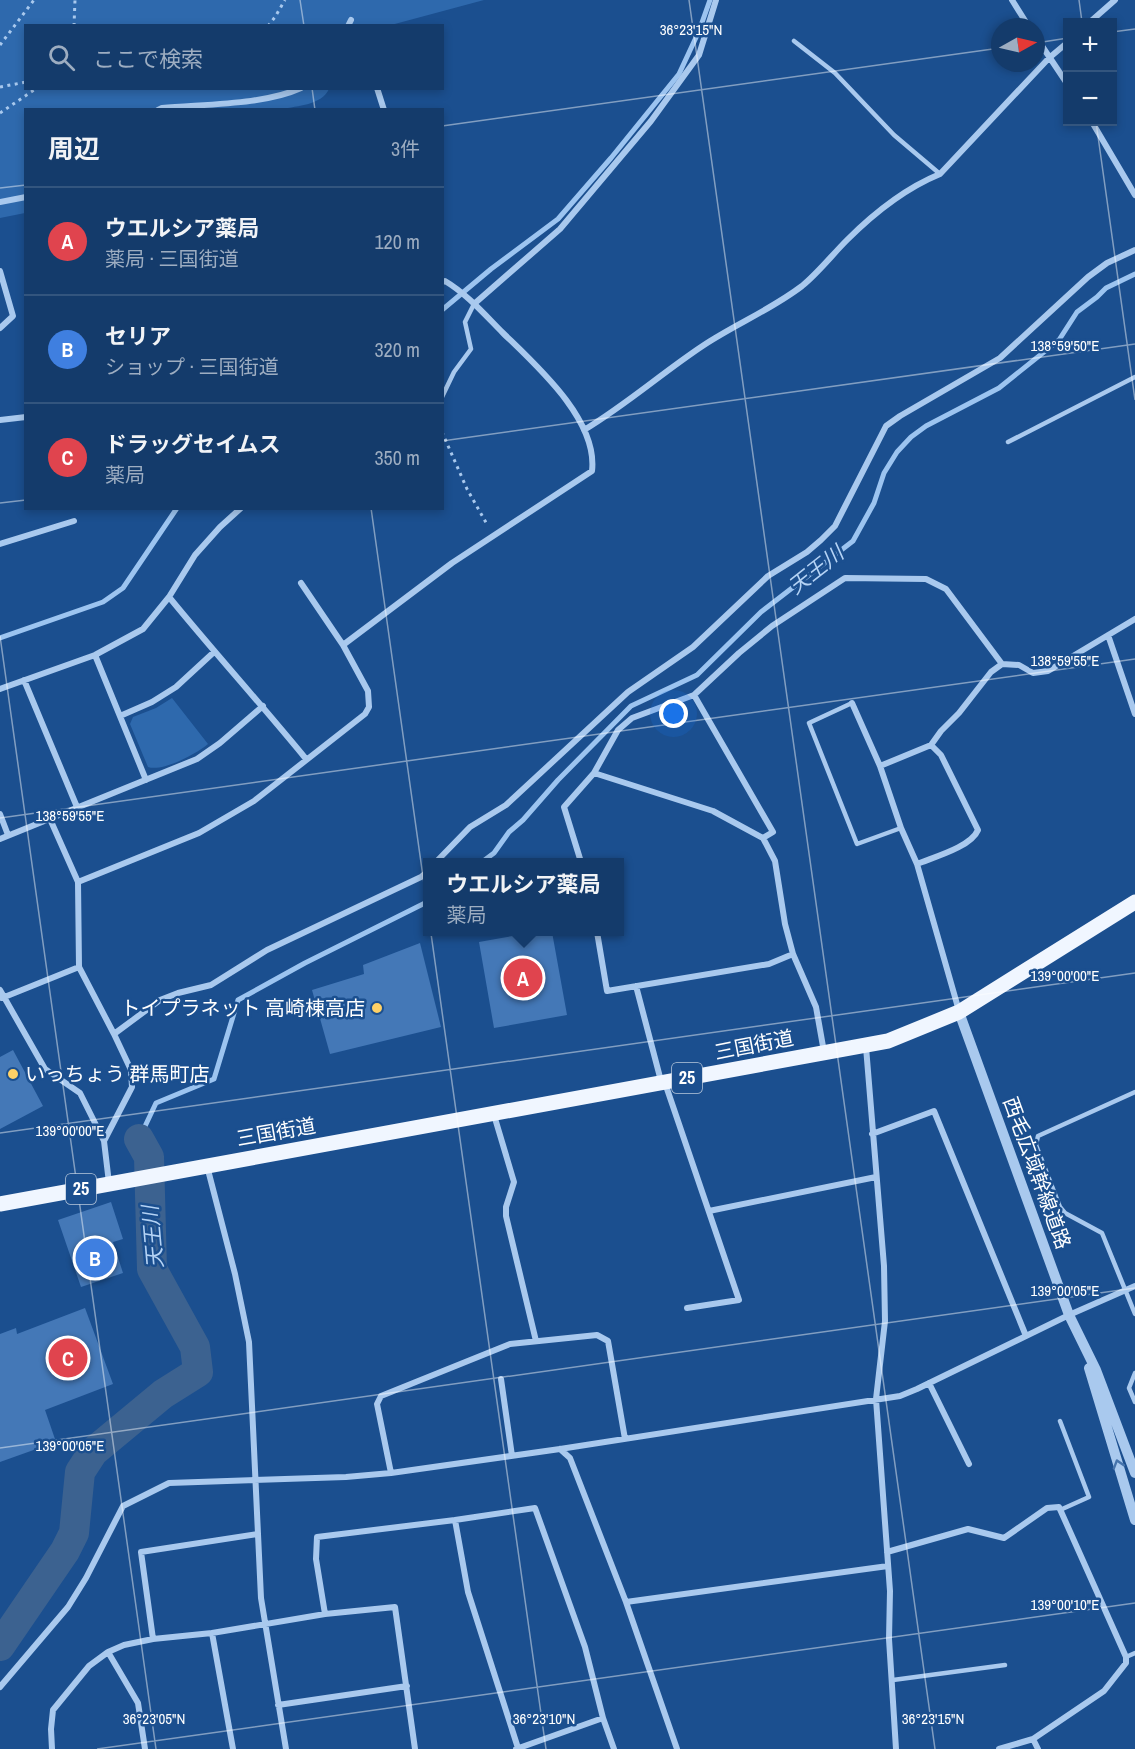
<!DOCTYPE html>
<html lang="ja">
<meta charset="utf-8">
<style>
:root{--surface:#143b6b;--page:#1d4271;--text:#f1f3f6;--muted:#9dadc1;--line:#33557e;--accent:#8bbbb9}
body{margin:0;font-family:"Archivo Narrow","Noto Sans JP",sans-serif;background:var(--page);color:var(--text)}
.controls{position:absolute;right:18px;top:18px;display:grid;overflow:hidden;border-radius:0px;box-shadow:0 3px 9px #0003}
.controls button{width:54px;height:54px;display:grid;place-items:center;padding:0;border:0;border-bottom:2px solid var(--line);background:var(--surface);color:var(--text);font:30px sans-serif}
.compass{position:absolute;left:991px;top:18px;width:54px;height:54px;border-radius:50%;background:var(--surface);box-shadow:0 3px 9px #0003;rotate:82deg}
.you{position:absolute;left:674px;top:714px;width:21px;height:21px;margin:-15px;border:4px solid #fff;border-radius:50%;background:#1a73e8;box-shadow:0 0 0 9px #1a73e833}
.badge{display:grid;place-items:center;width:39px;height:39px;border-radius:50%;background:var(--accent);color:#fff;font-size:20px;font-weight:700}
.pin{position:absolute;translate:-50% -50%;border:3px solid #fff;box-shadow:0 2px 6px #0006}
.popup{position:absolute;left:423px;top:858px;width:201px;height:78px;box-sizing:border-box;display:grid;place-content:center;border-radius:0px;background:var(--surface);filter:drop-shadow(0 2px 4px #0005);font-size:20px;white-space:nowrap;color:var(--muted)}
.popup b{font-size:22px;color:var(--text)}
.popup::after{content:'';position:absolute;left:50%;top:100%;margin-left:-12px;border:12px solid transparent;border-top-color:var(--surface)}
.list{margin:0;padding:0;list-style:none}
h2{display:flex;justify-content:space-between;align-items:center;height:78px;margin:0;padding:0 24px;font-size:26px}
h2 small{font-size:20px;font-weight:400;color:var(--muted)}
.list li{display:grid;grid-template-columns:39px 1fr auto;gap:18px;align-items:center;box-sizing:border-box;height:108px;padding:0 24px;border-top:2px solid var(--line)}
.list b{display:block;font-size:22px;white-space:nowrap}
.list p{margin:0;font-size:20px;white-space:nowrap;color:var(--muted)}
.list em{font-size:20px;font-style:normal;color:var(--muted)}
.icon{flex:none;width:33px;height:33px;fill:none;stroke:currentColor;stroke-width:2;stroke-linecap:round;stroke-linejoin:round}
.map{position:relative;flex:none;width:1135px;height:1749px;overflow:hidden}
.search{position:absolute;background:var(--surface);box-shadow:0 3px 9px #0003;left:24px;top:24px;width:420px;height:66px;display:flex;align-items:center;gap:15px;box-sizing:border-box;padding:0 21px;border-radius:0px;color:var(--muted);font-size:22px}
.panel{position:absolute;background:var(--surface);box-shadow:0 3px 9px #0003;left:24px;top:108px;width:420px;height:402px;border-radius:0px}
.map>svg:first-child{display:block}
.green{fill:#2e69ad}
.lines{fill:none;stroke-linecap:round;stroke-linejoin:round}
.stream{stroke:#9cc4f0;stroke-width:5}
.river{stroke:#3c6290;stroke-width:30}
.building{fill:#4478b7}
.path{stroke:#a9c9ee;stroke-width:3;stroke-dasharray:3 4.5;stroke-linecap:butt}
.service{stroke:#a9c9ee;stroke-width:4.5}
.minor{stroke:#a9c9ee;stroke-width:6}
.tertiary{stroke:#a9c9ee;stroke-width:10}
.primary{stroke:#f0f6ff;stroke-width:15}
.oneway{stroke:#4674ac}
.ticks{fill:none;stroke:#fff;stroke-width:1.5;stroke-opacity:0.45}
.poi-dot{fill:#ffd166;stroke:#1b4f8f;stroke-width:2}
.labels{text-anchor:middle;stroke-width:5;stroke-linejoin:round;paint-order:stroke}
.shield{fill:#1b4f8f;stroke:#bbcadd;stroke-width:1.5}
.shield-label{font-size:18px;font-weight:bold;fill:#fff}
.poi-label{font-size:20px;fill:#fff;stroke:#1b4f8f;text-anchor:end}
.street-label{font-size:20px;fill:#fff;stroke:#1b4f8f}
.water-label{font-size:21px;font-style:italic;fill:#b5d3f5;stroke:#1b4f8f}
.ticks-label{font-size:15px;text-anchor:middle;fill:#fff;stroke:#1b4f8f;stroke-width:5;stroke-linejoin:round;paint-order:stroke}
</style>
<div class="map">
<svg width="1135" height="1749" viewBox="0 0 1135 1749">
<rect width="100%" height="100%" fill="#1b4f8f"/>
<path class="green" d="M0 0H484L391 25 26 26V88L329 89C322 105 297 106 282 109L26 110 25 213 0 218Z
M172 698 208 744C196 754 163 772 148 767L130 724 133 717 156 708Z"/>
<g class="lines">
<path class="stream" d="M442 310 491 269 558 219 611 158 679 74 699 31 710 0
M0 638 103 602 123 588 177 508
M482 862 494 853 509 832 523 820 558 780 631 706 697 675 761 612 853 541 874 503 884 473 897 452 911 437 926 426 999 388 1059 340 1077 312 1097 297 1106 288 1135 274
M139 1139 156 1103 214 1079 238 1000 305 963 427 902"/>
<path class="river" d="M0 1646 65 1551 74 1533 80 1472 93 1452 163 1394 198 1372 195 1347 152 1269 149 1157 139 1139"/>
</g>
<path class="building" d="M535 932H552L567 1015 494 1028 479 942Z
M420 943 441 1027 330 1054 312 990 364 974 363 965Z
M13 1050 43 1106 0 1129V1057Z
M111 1202 123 1239 113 1242 123 1273 81 1287 58 1220Z
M85 1308 113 1384 45 1410 56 1442 0 1462V1334L16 1328 17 1334Z"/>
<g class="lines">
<path class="path" d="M74 26 75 0
M268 26 275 17 285 0
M0 45 34 0
M0 87 26 82
M0 113 37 88
M442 432 467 489 488 526"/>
<path class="service" d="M794 41 835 73 894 135 940 174
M442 397 454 372 471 349 465 322 474 304
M1008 442 1135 377
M852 703 809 723 857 844 901 828
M1135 1092 1038 1136 1036 1145 1060 1207 1065 1213 1102 1233 1135 1314
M1135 1373 1129 1388 1135 1402
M1060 1510 1089 1497 1060 1421
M1126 1657 1135 1653
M893 1680 1005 1665"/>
<path class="minor" d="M1012 0 1029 27
M1090 22 1115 0
M348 26 351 20
M1036 37 1068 85
M377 88 384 110
M158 110 162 108C204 104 264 105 301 88
M1092 122 1135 195
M0 202 26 197
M0 271 13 316 0 328
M474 304 560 229 651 121 699 55 716 0
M0 420 26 417
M584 430C626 405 663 372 704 345 736 324 772 309 802 286 818 273 832 255 847 240 873 214 906 188 940 174L1049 58 1068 42
M0 544 74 521
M169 597C214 652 261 704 306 759
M1108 635 1135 714
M343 645 452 563 592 471C598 420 537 366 503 333 485 315 467 294 445 281L442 282
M95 655 146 780
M24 680 77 807
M0 689 95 655 143 629 169 597 195 555 220 527 241 508
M694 695 773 832 763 838
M852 703 880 766 901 828 917 864 959 1011
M120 716 152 702 176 687 214 652
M880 766 931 745 941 731 959 713 991 672 1002 664
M594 773 713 811 763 838 775 861 785 924 793 954 816 1007 824 1052
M0 814 8 835
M50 819 78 882 79 967 114 1034 131 1070 132 1087 104 1141
M0 839 197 759 220 743 263 706
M436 862 470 827 506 805 628 692 693 647 768 576 807 552 821 540 835 526 886 426 900 416 1000 358 1088 277 1107 263 1135 250
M581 862 564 807 594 773 618 730 632 718 694 695 739 653 772 626 845 578 926 579 946 589 1002 664 1019 665 1033 673 1048 671 1135 619
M917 864C934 857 971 847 978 830L941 755 931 745
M78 882 199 833 254 801 365 714 369 707 368 691 343 645 301 583
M597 932 607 991 769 964 793 954
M636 986 661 1081
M0 990 45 1069 80 1093 104 1141 109 1183
M2 998 79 967
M114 1034 160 1000 178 993 211 985 267 950 421 877 427 872
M866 1047 884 1266 885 1321 876 1399 890 1591 889 1639 896 1749
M665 1083 739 1300 687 1308
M494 1115 514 1182 506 1207V1216L536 1341
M872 1134 934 1111 1026 1336
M207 1166 235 1274 249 1342 261 1598 286 1749
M709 1211 876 1177
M501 1379 512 1456
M929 1383 969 1464
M560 1449 570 1458 626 1602 677 1749
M391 1473 377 1404 381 1396 510 1344 597 1335 608 1341 625 1439
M455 1520 468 1592 518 1748
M887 1552 968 1529 1004 1538 1047 1508 1059 1507 1126 1657V1663L1104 1691 1033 1739 999 1749
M626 1602 888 1566
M325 1614 316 1559 317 1537 455 1520 535 1508 585 1647 603 1718 614 1749
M212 1633 233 1749
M153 1639 141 1552 258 1534
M108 1652 138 1703 145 1749
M0 1687 68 1607 86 1578 123 1506 169 1483 346 1477 391 1473 560 1449 900 1396 917 1389 1069 1315 1135 1286
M278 1705 407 1686
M1033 1739 1038 1749
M52 1749 51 1729 53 1710 89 1666 108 1652 124 1645 153 1639 212 1633 325 1614 395 1607 415 1749
M516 1749 603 1718"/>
<path class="tertiary" d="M959 1012 1069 1315 1096 1370 1135 1473
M1089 1368 1135 1520"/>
<path class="primary" d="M0 1204 888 1041 959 1012 1135 902"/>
</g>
<defs><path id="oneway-chevron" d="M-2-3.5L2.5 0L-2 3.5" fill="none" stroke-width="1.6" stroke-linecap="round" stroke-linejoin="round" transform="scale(1.5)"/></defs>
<use class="oneway" href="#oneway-chevron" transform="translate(1118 1464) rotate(-107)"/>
<path class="ticks" d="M300 0 304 26M689 0 935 1749M1079 0 1082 22M1112 32 1135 29M1036 43 1068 38M312 88 315 110M1096 122 1135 400M442 126 1000 48M0 188 26 185M442 441 1135 344M0 503 26 500M371 508 546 1749M0 636 156 1749M0 818 1135 659M0 1133 1135 973M0 1448 1135 1288M97 1749 1135 1603"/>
<g class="poi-dot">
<circle cx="377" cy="1008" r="6"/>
<circle cx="13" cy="1074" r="6"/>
</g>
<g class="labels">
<g class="shield">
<rect x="672" y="1063" width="30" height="30" rx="4.5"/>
<rect x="66" y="1174" width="30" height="30" rx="4.5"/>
</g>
<g class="shield-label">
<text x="687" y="1084">25</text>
<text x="81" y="1195">25</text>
</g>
<g class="poi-label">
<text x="365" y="1015">トイプラネット 高崎棟高店</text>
<text x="25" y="1081" text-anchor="start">いっちょう 群馬町店</text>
</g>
<g class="street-label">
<text transform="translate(754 1045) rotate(-11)" y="7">三国街道</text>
<text transform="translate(276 1132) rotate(-10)" y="7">三国街道</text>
<text transform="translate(1037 1173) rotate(70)" y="7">西毛広域幹線道路</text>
</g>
<g class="water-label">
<text transform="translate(816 570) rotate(-38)" y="7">天王川</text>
<text transform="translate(153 1237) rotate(-95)" y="7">天王川</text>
</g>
</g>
<g class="ticks-label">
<text x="691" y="35">36°23'15"N</text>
<text x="1065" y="351">138°59'50"E</text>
<text x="1065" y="666">138°59'55"E</text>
<text x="70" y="821">138°59'55"E</text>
<text x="1065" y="981">139°00'00"E</text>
<text x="70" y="1136">139°00'00"E</text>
<text x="1065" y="1296">139°00'05"E</text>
<text x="70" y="1451">139°00'05"E</text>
<text x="1065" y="1610">139°00'10"E</text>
<text x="154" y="1724">36°23'05"N</text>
<text x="544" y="1724">36°23'10"N</text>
<text x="933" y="1724">36°23'15"N</text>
</g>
</svg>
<div class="controls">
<button>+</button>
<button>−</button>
</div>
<svg class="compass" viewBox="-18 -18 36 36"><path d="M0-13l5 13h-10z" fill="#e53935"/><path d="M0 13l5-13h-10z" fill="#9dadc1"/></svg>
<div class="you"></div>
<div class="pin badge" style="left:523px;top:978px;background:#e0444e">A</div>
<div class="popup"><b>ウエルシア薬局</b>薬局</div>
<div class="pin badge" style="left:95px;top:1258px;background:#3f7fe0">B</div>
<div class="pin badge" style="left:68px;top:1358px;background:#e0444e">C</div>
<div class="search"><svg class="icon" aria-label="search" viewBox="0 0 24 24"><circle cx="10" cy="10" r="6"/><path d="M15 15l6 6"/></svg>ここで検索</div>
<section class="panel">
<h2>周辺<small>3件</small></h2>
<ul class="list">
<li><span class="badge" style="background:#e0444e">A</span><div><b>ウエルシア薬局</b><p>薬局 · 三国街道</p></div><em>120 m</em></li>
<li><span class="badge" style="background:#3f7fe0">B</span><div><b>セリア</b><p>ショップ · 三国街道</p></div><em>320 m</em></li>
<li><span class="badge" style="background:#e0444e">C</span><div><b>ドラッグセイムス</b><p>薬局</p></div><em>350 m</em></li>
</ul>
</section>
</div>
